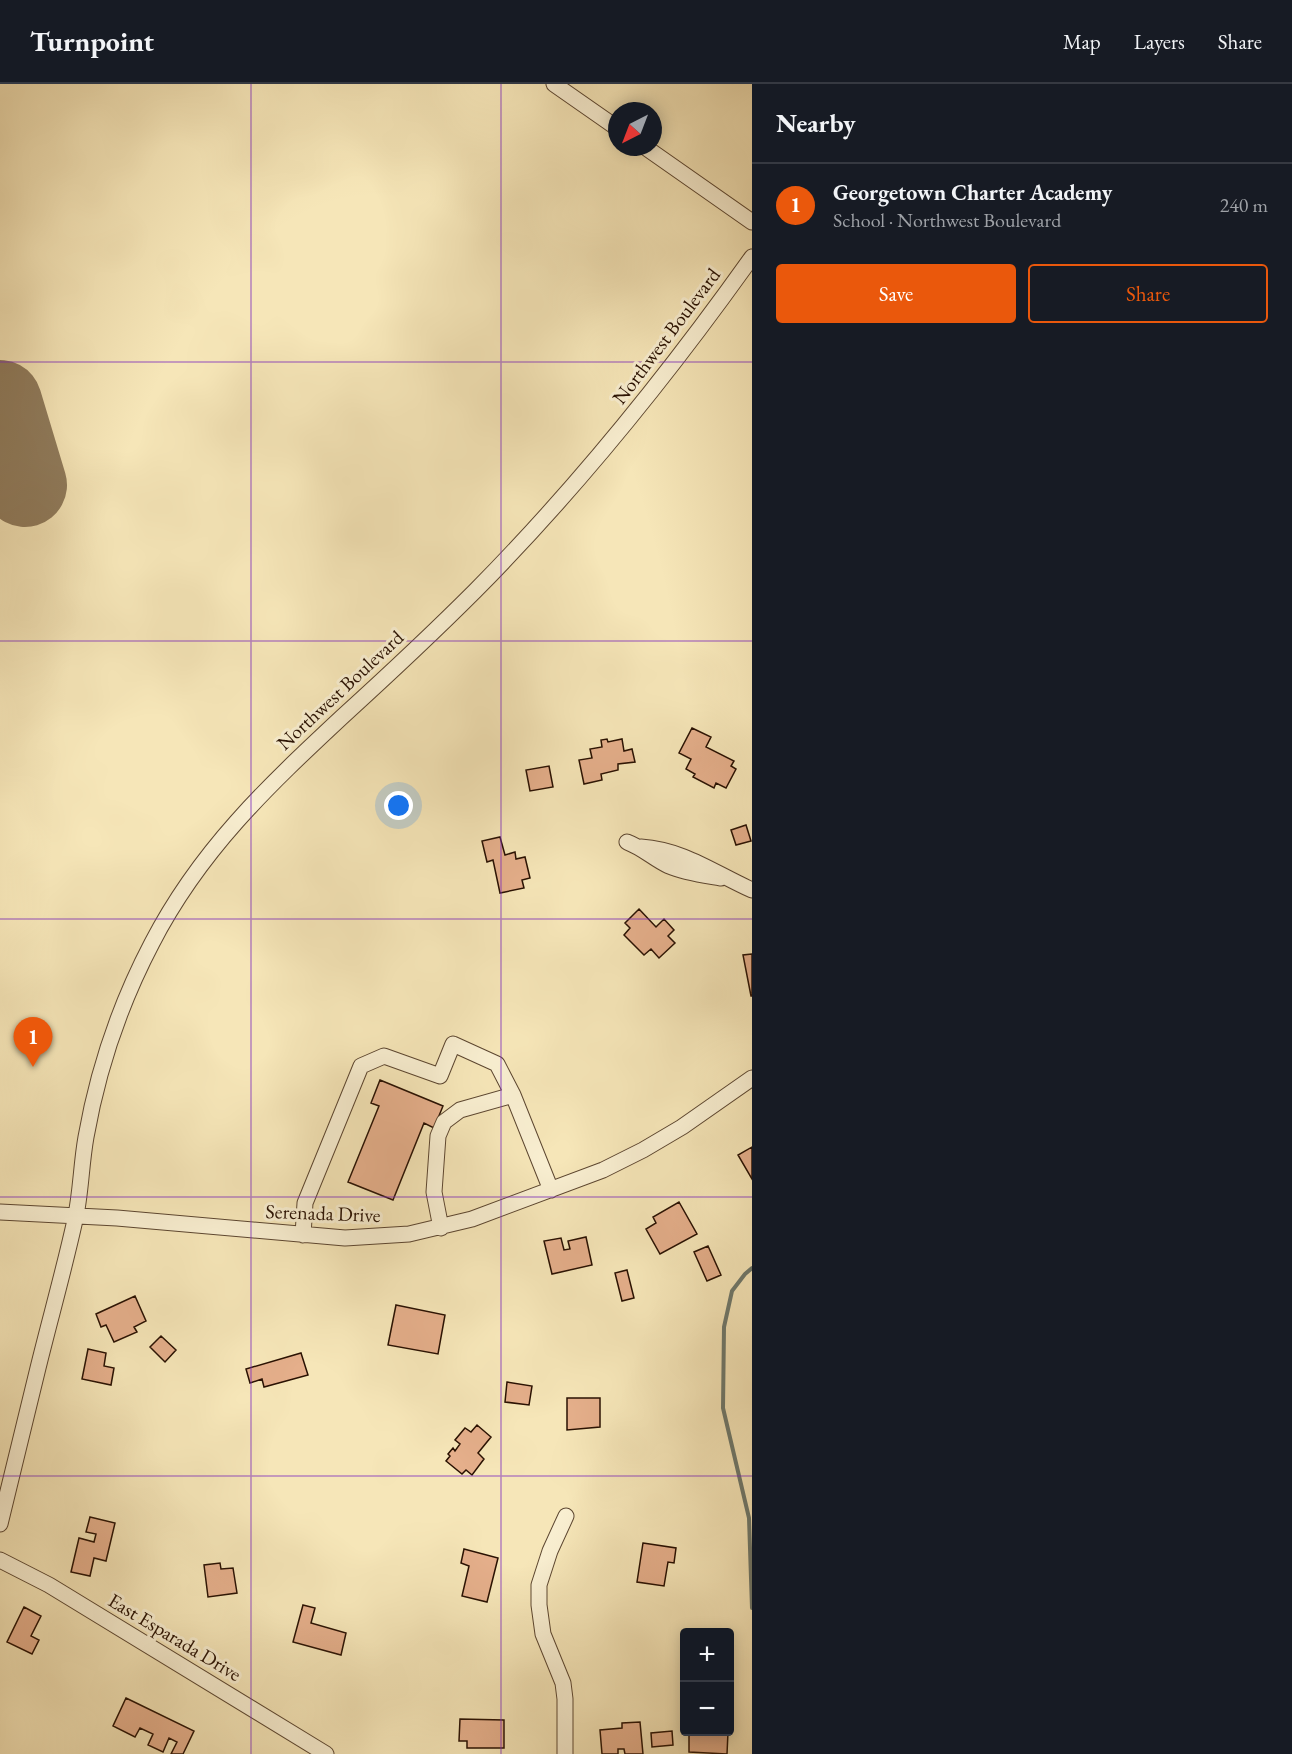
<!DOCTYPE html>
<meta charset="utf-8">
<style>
:root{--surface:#171b24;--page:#20242c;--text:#f1f3f6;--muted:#9ea1a6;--line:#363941;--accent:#ea580c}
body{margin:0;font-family:"EB Garamond",serif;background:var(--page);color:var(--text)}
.controls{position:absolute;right:18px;bottom:18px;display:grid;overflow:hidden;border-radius:6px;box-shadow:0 3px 15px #0003}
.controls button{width:54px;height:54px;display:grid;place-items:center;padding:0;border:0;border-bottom:2px solid var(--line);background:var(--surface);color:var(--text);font:30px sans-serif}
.compass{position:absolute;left:608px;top:18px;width:54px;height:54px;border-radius:50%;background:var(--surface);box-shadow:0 3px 15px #0003;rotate:222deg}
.you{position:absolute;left:399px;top:722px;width:21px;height:21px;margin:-15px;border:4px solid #fff;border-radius:50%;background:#1a73e8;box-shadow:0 0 0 9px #1a73e833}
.badge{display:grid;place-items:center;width:39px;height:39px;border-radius:50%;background:var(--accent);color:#fff;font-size:20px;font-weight:700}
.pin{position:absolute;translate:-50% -50px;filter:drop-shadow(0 2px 3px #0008)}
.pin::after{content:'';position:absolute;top:32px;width:21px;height:18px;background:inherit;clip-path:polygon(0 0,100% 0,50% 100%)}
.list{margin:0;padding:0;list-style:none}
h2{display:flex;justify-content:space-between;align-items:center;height:78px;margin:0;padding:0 24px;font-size:26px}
h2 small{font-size:20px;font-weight:400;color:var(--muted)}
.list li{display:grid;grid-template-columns:39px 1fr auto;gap:18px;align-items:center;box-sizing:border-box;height:84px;padding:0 24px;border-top:2px solid var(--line)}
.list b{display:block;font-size:22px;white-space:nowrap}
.list p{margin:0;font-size:20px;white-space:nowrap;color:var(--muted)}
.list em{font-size:20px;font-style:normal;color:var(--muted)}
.actions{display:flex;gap:12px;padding:18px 24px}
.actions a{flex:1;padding:14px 0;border:2px solid var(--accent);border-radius:6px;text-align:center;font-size:21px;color:var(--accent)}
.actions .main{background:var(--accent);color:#fff}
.map{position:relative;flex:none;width:752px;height:1670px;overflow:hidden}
header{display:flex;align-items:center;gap:36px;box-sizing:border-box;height:84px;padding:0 30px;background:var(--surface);border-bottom:2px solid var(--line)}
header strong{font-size:28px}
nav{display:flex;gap:33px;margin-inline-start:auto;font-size:21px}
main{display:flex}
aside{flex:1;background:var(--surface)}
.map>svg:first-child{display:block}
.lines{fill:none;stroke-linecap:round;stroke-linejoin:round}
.stream{stroke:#6f796c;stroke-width:4}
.taxiway{stroke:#907c5d;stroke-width:33}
.runway{stroke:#907c5d;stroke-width:84}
.building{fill:#e5af8b;stroke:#291102;stroke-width:1.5}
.minor-casing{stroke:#5c4630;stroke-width:17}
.minor{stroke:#f9efd1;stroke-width:15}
.grid{fill:none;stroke:#7b2cbf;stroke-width:1.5;stroke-opacity:0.55}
.labels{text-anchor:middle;stroke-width:6;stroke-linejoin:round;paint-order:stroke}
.street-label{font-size:20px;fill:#291102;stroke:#f9efd1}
</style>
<header>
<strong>Turnpoint</strong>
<nav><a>Map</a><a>Layers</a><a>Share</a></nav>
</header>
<main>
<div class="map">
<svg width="752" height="1670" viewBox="0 0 752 1670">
<rect width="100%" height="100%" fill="#f6e6b8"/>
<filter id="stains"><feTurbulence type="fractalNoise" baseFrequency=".00333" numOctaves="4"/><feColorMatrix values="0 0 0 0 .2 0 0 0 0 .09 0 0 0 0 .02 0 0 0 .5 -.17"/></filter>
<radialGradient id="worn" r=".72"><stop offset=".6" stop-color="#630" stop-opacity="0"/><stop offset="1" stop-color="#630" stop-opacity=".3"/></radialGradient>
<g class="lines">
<path class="stream" d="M752 1184 745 1190 732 1207 724 1243 723 1324 749 1434 752 1524"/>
<path class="taxiway" d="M0 393 17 373"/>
<path class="runway" d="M0 318 25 401"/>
</g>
<path class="building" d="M692 644 711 653 706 663 734 677 731 682 736 685 726 704 716 699 714 704 693 693 695 690 686 685 691 675 679 669Z
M607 655 608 658 622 655 624 667 632 665 635 678 618 680V686L601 690 602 696 584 700 579 676 592 674 590 665 602 663 601 656Z
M549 682 553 703 530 707 526 686Z
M746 741 751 757 736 761 731 746Z
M500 753 505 771 515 768 516 775 525 773 530 794 522 796 524 804 500 809 493 776 487 778 482 757Z
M639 825 656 843 664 835 674 846 668 852 675 859 659 874 651 865 644 871 624 851 630 844 625 839Z
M752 870V912H751L743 871Z
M380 996 443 1022 434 1044 424 1039 393 1116 348 1098 379 1022 371 1019Z
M752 1063V1095L738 1071Z
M679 1118 697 1150 660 1170 646 1145 656 1139 653 1133Z
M586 1153 592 1181 552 1190 544 1157 561 1154 564 1166 570 1165 568 1157Z
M708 1162 721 1191 707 1197 694 1168Z
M627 1186 634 1214 622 1217 615 1189Z
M135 1212 146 1237 134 1243 137 1248 114 1258 106 1241 101 1243 96 1230Z
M396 1221 445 1231 438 1270 388 1261Z
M161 1252 176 1266 165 1278 150 1263Z
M88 1265 106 1269 104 1282 114 1284 111 1301 82 1295Z
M301 1269 308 1291 264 1303 262 1295 250 1299 246 1285Z
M507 1298 532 1302 529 1321 505 1318Z
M567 1314H600V1343L567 1346Z
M477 1341 491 1353 478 1369 484 1375 472 1391 466 1386 462 1390 446 1377 450 1372 448 1370 453 1364 455 1367 460 1360 455 1356 465 1344 471 1348Z
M90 1433 115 1439 106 1477 94 1474 90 1492 71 1488 79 1454 94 1458 96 1450 86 1448Z
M643 1459 676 1464 674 1479 668 1478 664 1502 637 1498Z
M464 1465 498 1474 487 1518 462 1512 469 1482 461 1479Z
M220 1479 221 1485 233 1484 237 1509 208 1513 204 1481Z
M303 1521 315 1524 311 1539 346 1549 341 1571 293 1558Z
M24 1523 41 1532 31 1552 39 1556 32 1570 7 1558Z
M126 1614 194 1647 183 1670H171L177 1658 169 1654 163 1668 148 1661 153 1650 140 1644 135 1653 113 1642Z
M460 1635 504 1636V1664H467V1657H459Z
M640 1638 643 1670H625L624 1665H618V1670H602L600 1646 622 1644V1639Z
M672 1647 673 1661 652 1663 651 1649Z
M689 1648H728L727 1670 689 1668Z"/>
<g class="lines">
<defs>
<path id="minor" d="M554 0 617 44
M645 63 752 138
M627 758C643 764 654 775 669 782 685 789 703 791 721 794
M641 763C684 766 714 789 752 806
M0 1128 117 1134 345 1154 409 1150 472 1135 603 1086 643 1066 682 1043 752 994
M441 1144 434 1108 438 1052 444 1038 460 1026 513 1011 551 1106
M303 1151 305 1119 361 982 384 972 440 992 453 960 497 980 513 1011
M0 1440C13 1388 25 1336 38 1284 50 1235 64 1186 75 1136 81 1109 81 1081 86 1053 98 985 120 920 152 859 200 766 267 703 342 633 387 592 432 550 475 507 577 404 668 291 752 173
M0 1476 49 1501 326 1670
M565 1670V1615L563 1599 543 1550 539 1521V1501L550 1467 566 1432"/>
</defs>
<use href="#minor" class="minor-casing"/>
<use href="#minor" class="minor"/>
</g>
<path class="grid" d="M251 0V1670M501 0V1670M0 278H752M0 557H752M0 835H752M0 1113H752M0 1392H752"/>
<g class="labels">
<g class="street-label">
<text transform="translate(666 252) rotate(-53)" y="7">Northwest Boulevard</text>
<text transform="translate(340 606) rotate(-43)" y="7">Northwest Boulevard</text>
<text transform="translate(323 1129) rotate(2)" y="7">Serenada Drive</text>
<text transform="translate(175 1553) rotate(31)" y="7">East Esparada Drive</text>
</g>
</g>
<rect width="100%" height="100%" filter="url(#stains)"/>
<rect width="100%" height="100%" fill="url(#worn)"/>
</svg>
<div class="controls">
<button>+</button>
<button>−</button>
</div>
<svg class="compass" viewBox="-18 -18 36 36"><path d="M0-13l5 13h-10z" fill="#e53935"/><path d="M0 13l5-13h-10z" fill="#9ea1a6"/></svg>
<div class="you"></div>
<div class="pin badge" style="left:33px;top:983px">1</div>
</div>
<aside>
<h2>Nearby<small></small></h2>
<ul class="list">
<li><span class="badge">1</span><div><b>Georgetown Charter Academy</b><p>School · Northwest Boulevard</p></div><em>240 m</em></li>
</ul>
<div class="actions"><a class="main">Save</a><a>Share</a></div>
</aside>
</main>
